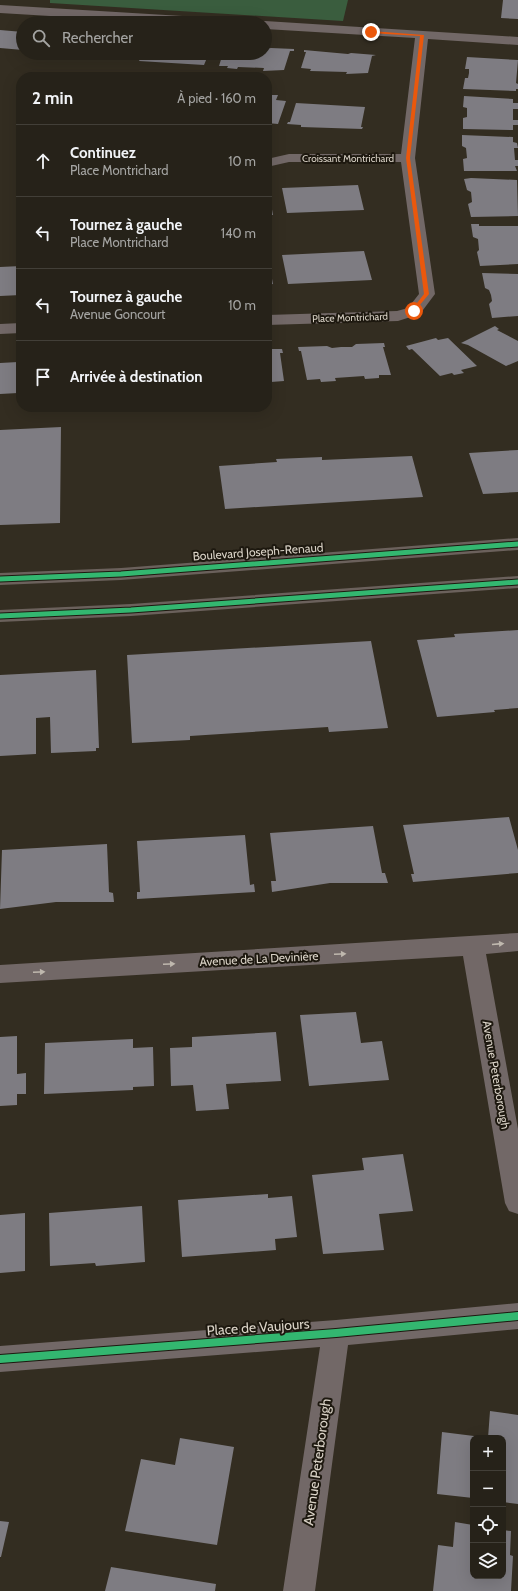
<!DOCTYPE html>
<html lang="fr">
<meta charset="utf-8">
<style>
:root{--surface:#262219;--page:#2e2a22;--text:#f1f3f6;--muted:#a4a4a2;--line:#423f38}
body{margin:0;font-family:Cabin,sans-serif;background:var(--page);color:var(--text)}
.controls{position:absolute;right:12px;bottom:12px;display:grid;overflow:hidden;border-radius:8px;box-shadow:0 4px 16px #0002}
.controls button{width:36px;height:36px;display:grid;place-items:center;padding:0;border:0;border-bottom:1px solid var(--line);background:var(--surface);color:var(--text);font:20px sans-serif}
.stop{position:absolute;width:12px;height:12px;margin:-9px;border:3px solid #ea580c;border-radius:50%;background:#fff}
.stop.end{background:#ea580c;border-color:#fff;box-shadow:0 1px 4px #0008}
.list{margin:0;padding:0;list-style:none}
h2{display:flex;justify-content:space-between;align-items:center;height:52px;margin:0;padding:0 16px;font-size:17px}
h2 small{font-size:13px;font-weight:400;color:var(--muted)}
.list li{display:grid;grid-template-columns:26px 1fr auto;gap:12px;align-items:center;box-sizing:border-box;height:72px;padding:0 16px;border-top:1px solid var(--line)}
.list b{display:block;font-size:15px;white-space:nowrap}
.list p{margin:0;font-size:13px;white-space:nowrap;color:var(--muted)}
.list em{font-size:13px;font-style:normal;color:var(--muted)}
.icon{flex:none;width:22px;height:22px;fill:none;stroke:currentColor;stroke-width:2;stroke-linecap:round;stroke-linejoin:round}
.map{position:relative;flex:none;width:518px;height:1591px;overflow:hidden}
.search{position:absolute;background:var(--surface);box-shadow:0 4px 16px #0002;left:16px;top:16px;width:256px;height:44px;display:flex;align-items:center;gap:10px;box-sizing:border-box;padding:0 14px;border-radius:22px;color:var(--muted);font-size:15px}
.panel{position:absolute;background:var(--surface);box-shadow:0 4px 16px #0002;left:16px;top:72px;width:256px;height:340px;border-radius:16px}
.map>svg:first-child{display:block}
.green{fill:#3a5d3e}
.building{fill:#7e7c82}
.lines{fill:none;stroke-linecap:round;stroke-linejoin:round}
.street{fill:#726867;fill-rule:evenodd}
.secondary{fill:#6b615c;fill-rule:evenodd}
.cycleway-far1-casing{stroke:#1d180f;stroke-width:7}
.cycleway-casing{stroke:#1d180f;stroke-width:10}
.cycleway-far1{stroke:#33b770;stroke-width:5}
.cycleway{stroke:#33b770;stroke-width:8}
.oneway{fill:#bfb8ae}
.route{fill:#ea580c}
.labels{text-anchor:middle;stroke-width:4;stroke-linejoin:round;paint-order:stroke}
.far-street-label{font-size:10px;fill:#d9d2c6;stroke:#1d180f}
.street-label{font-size:12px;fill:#d9d2c6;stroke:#1d180f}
.near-street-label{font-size:14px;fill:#d9d2c6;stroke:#1d180f}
</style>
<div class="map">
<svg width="518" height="1591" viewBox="0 0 518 1591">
<rect width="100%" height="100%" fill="#332d21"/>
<path class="green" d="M50 0H348L343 21 50 3Z"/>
<path class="building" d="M503 0H518V19L501 18Z
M0 30 23 32V50L0 48Z
M271 48 294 49V51H290L284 70 263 71 264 68 238 67 237 69 227 68 228 66H219L223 53H265V49Z
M304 50 348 54 351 53 376 55 372 56 368 73 346 74 347 72 310 71 311 69 301 68 306 52H304Z
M55 53H122L119 59 100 58 99 60 89 59 90 57 71 58 72 56 54 55Z
M143 53H209L204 65 139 61Z
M467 57 518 60 516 83 518 84V89H516V91L463 89 465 78H468L469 73V69H465Z
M267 95H278L276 100 286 101 278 124 267 123Z
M464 96 513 99V103H518V109H513V120H518V125H513V130L463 129V118L467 117V108L463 107Z
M296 103 365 107 361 127H363L362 129 301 127V125L287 124 288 122H290Z
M462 135 513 137V142L517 143 518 148H514L515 160H518V166H515L517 171H464L463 159 467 158 466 148 462 146Z
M471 178 517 180 518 216 471 217 468 204 472 202 471 192 467 190 464 179Z
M358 185 364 210 287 213 282 188Z
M267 187H268L273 215H267Z
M471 224H479V226H518V264L480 266 477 252 479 250 478 239 473 237Z
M364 251 372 280 288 284 282 255Z
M267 258H268L273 284 267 285Z
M21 266V295L0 296V267Z
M482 273 518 274V316L492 318 489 304 492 301 491 295 489 290 485 288Z
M495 326 499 329 497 330 518 341V361L506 366 468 345 461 343Z
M436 338 438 340 448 338 477 366 461 370 464 373 454 375 452 373 440 376 412 349 409 350 406 346Z
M384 343 385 347H383L391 375H379V378L365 379 364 376 335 378 336 381 321 382 320 379 307 380 301 351H299L298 347 327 346 332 348 341 347H352L356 344Z
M267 349H282L283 353H280L284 381 271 382V385H267Z
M21 360V403L18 404V393L0 394V363L18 362Z
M61 427 60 523 0 525V430Z
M518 450V492L483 494 469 453Z
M412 456 423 497 225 509 219 466 277 462 276 459 322 457V460Z
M518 630V708L494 710 495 712 437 717 417 640 455 637 454 634Z
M371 641 388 728 329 732 328 727 190 736V740L132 743 127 655Z
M96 670 99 748H96V751L51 753 50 717 36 718V754L0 756V675Z
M509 817 518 850V873L413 882 411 874H414L403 825Z
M373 826 382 873H385L388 883H330L272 892 271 881H276L270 833Z
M245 835 250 885 254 884 255 892 137 899V892H140L137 841Z
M107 844 109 892 113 893 114 902H56L0 909 2 850Z
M356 1012 361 1043 382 1041 389 1080 309 1086 300 1015Z
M276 1032 281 1081 226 1084 229 1109 196 1111 193 1085 171 1086 170 1048 192 1047V1037Z
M17 1036V1074L26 1073V1094H17V1105L0 1106V1037Z
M133 1039V1048L153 1047 154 1086 133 1087V1090L44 1094 45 1043Z
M403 1154 413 1211 379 1214 384 1250 323 1254 312 1175 364 1170 362 1158Z
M268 1194V1198L292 1196 297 1237 275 1239 276 1250 182 1257 178 1200Z
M142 1206 145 1262 96 1266 95 1263 50 1266 49 1213Z
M25 1213V1271L0 1273V1215Z
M490 1411 518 1415V1504L503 1502V1438H488Z
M442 1432 482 1437 473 1438V1498L437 1494Z
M180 1438 234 1447 217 1545 125 1531 141 1459 175 1465Z
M0 1521 9 1522 1 1557H0Z
M455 1522 473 1525V1576H503V1530L511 1531 510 1555 513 1556 511 1591H433L438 1545 453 1547Z
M111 1567 216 1584 215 1591H105Z"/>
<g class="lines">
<path class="street" d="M0 5 232 19 237 20 239 23H167L0 13Z
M265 21 518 37V45L428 39 415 158 435 294 420 314 398 321 267 325V315L397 311 408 308 419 294 401 162H289L267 167V159L289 154H401L415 38 265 29V23H260Z
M21 323V333L0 334V324Z
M518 933V951L486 954 518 1129V1214L509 1211 505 1203 463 956 0 983V965Z
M518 1303V1329L348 1345 315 1591H283L320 1347 0 1372V1346L336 1320Z"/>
<path class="secondary" d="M518 538V550L121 580 0 585V573L121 568Z
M518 576V588L131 616 0 622V610L131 604Z"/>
<defs>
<path id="cycleway-far1" d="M0 579 121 574 518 544
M0 616 131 610 518 582"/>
<path id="cycleway" d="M0 1359 336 1333 518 1316"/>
</defs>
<use href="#cycleway-far1" class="cycleway-far1-casing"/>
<use href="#cycleway" class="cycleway-casing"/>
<use href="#cycleway-far1" class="cycleway-far1"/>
<use href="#cycleway" class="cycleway"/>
</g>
<defs><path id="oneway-solid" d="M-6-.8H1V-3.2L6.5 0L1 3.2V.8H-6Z"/></defs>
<g class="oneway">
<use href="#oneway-solid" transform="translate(498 944) rotate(-5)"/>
<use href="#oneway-solid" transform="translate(340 954) rotate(-3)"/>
<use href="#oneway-solid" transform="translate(169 964) rotate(-3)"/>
<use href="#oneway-solid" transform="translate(39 972) rotate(-3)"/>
</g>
<path class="route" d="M371 31 424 35 410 158 429 294 414 312 411 311 424 294 406 158 420 36 370 33Z"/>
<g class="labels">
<g class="far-street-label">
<text x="348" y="162">Croissant Montrichard</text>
<text transform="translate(350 317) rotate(-2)" y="4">Place Montrichard</text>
</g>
<g class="street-label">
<text transform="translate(258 552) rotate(-4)" y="4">Boulevard Joseph-Renaud</text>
<text transform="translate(259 959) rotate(-3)" y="4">Avenue de La Devinière</text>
<text transform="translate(496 1075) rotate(80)" y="4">Avenue Peterborough</text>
</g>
<g class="near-street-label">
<text transform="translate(258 1327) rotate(-4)" y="5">Place de Vaujours</text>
<text transform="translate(317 1462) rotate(-82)" y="5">Avenue Peterborough</text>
</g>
</g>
</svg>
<div class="controls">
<button>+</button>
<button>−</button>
<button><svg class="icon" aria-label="locate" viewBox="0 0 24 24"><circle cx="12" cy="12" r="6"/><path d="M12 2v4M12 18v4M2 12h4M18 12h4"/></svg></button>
<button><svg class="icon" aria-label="layers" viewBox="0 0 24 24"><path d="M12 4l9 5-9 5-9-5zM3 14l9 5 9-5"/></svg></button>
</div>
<div class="stop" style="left:414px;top:311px"></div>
<div class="stop end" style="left:371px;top:32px"></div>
<div class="search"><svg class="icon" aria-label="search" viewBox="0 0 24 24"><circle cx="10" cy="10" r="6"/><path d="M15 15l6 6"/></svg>Rechercher</div>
<section class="panel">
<h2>2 min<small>À pied · 160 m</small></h2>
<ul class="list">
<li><svg class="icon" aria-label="ahead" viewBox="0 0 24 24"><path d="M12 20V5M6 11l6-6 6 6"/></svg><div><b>Continuez</b><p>Place Montrichard</p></div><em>10 m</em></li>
<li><svg class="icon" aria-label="left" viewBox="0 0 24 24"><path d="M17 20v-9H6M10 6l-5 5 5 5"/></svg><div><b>Tournez à gauche</b><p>Place Montrichard</p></div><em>140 m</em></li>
<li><svg class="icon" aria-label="left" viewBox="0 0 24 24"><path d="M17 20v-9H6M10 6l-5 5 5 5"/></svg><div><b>Tournez à gauche</b><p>Avenue Goncourt</p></div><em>10 m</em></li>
<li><svg class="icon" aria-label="arrive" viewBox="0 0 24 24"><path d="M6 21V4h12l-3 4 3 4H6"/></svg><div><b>Arrivée à destination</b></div></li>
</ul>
</section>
</div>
